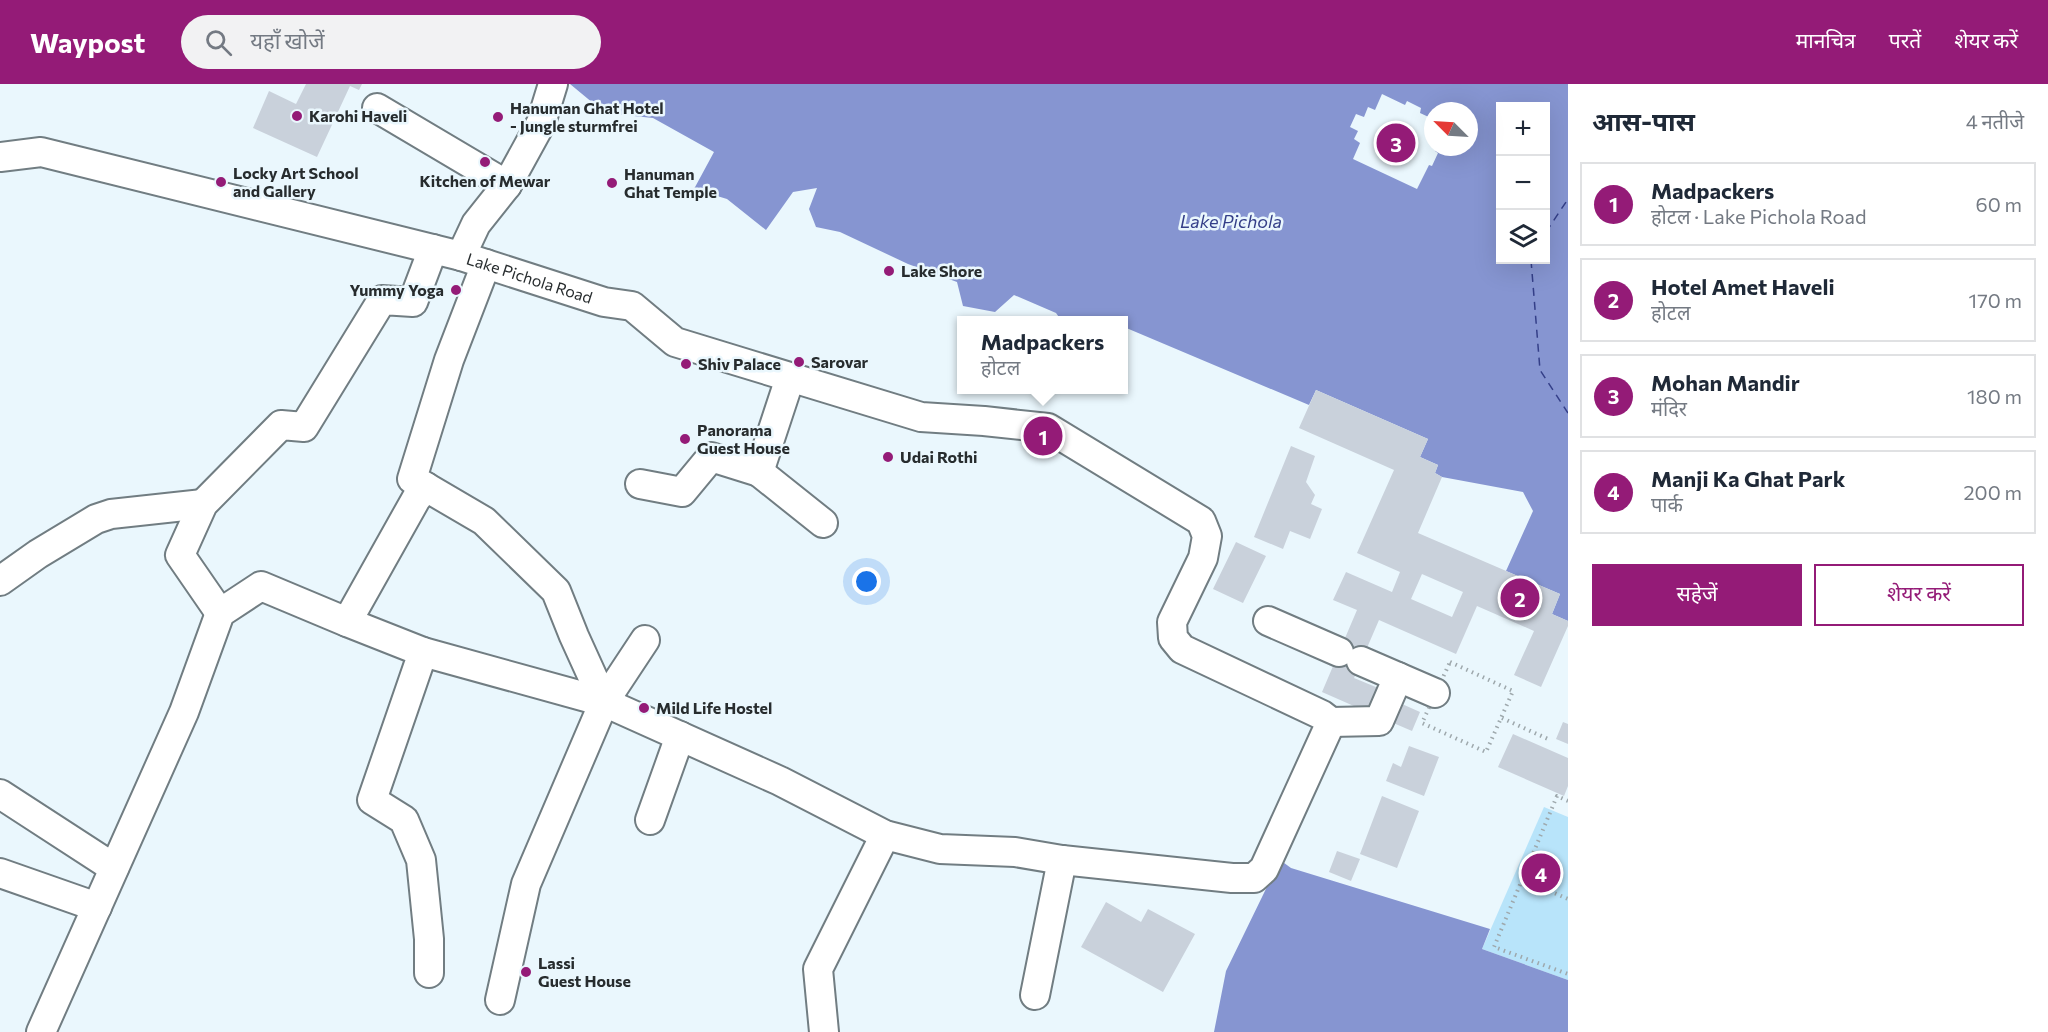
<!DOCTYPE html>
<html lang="hi">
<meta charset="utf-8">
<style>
:root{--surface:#fff;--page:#f2f2f3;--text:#1f2937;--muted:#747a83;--line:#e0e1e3;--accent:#941b77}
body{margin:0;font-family:Commissioner,"Noto Sans Devanagari",sans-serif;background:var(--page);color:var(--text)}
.controls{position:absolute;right:18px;top:18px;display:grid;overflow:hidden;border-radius:0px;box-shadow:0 6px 24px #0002}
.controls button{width:54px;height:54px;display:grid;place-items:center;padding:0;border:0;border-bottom:2px solid var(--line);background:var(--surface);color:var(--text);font:30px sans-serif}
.compass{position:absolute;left:1424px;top:18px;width:54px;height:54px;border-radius:50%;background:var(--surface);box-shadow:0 6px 24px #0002;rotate:294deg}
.you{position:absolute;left:867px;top:498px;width:21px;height:21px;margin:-15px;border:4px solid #fff;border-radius:50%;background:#1a73e8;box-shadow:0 0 0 9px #1a73e833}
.badge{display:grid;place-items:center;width:39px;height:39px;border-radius:50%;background:var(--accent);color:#fff;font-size:20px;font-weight:700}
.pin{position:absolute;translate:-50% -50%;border:3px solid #fff;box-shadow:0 2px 6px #0006}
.popup{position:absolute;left:957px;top:232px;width:171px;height:78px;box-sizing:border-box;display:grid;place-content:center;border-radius:0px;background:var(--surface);filter:drop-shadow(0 2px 4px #0005);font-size:20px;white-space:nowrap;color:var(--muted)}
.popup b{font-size:22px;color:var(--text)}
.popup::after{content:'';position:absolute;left:50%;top:100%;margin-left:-12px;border:12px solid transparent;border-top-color:var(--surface)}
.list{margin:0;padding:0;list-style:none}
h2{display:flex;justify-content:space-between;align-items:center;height:78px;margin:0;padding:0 24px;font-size:26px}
h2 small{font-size:20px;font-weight:400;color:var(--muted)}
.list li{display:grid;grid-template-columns:39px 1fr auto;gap:18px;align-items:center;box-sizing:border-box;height:84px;margin:0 12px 12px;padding:0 12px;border:2px solid var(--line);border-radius:0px}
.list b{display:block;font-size:22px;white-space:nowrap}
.list p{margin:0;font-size:20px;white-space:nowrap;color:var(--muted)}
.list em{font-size:20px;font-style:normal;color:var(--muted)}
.actions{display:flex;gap:12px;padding:18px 24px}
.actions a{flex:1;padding:14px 0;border:2px solid var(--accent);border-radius:0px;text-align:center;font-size:21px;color:var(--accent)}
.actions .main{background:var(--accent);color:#fff}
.icon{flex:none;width:33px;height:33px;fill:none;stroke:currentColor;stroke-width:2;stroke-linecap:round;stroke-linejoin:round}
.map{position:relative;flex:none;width:1568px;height:948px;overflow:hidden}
header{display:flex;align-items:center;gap:36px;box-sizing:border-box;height:84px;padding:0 30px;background:var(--accent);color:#fff}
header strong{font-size:28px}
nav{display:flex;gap:33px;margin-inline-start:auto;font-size:21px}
.search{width:420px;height:54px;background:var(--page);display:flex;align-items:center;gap:15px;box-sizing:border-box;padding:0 21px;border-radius:33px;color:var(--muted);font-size:22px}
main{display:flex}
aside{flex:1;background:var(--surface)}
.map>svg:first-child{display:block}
.green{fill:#b8e4fa}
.water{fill:#8695d1;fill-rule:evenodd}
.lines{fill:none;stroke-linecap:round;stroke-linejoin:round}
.ferry{stroke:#343f88;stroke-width:1.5;stroke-dasharray:8 6;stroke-linecap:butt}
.building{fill:#c9d1db;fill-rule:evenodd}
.minor-casing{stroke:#717d82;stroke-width:32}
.path{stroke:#9ea8ac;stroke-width:4;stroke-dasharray:1.5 4.5;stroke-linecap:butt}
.minor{stroke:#fff;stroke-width:28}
.poi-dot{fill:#941b77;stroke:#eaf7fd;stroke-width:2}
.labels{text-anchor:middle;stroke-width:5;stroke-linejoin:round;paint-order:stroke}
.poi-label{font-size:16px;font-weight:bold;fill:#272c2e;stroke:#eaf7fd;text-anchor:start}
.street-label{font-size:16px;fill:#272c2e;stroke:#eaf7fd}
.water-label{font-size:18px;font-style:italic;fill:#343f88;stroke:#eaf7fd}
</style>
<header>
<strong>Waypost</strong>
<div class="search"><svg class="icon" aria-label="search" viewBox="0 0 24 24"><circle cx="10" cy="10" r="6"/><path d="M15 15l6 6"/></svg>यहाँ खोजें</div>
<nav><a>मानचित्र</a><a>परतें</a><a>शेयर करें</a></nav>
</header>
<main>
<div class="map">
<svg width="1568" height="948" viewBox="0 0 1568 948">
<rect width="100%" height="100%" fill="#eaf7fd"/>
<path class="green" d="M1544 723 1568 733V896L1482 865Z"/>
<path class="water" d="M570 0H1568V537L1552 530 1560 510 1506 487 1533 427 1523 408 1442 393 1435 389 1438 381 1420 373 1428 355 1316 306 1309 321 1124 243V236H1061L1056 229 1014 211 995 228 963 222 957 198 908 180 840 148 816 143 809 125 817 104 793 108 766 146 727 115 694 105 714 68 653 34 605 29ZM1382 10 1405 21 1407 17 1421 24 1420 29 1433 35V27H1469V63H1437L1435 67 1438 69 1432 82 1429 81 1417 105 1353 75 1360 59 1354 55 1358 47 1350 43 1356 30 1364 33 1368 23 1375 26ZM1500 22H1546V176H1500Z
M1280 776 1291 784 1490 845 1482 865 1568 896V948H1214L1226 887Z"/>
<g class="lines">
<path class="ferry" d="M1546 148 1568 115
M1531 176 1540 286 1568 329"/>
</g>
<path class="building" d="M306 0H362L359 6 350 2 317 73 253 44 269 7 296 20Z
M1316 306 1428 355 1420 373 1438 381 1435 389 1442 393 1418 449 1560 510 1552 530 1568 537V542L1541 603 1514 591 1534 547 1477 522 1456 570 1379 536 1354 594 1383 606 1372 630 1322 608 1357 526 1333 516 1346 488 1392 508 1400 488 1357 469 1394 386 1299 344ZM1422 490 1463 508 1452 533 1411 515Z
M1291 362 1315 372 1306 398 1315 411 1311 420 1322 425 1310 455 1290 447 1283 465 1254 453Z
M1236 458 1266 472 1243 519 1213 505Z
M1393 616 1420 628 1412 647 1384 635Z
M1563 638 1568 640V660L1556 655Z
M1513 650 1568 674V702L1564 712 1498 683Z
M1409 662 1439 673 1424 712 1386 697 1393 679 1401 683Z
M1382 712 1419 727 1397 784 1360 770Z
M1337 767 1360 775 1351 797 1329 788Z
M1106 818 1141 838 1148 825 1195 850 1163 908 1081 863Z"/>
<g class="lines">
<defs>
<g id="minor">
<path d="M377 24 507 101"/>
<path id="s1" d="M0 73 41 68 461 172 604 218 632 222 675 258 921 333 984 337 1048 344 1201 437 1207 452 1203 474 1172 538 1173 554 1182 565 1322 631 1331 638 1264 785 1254 794H1232L1062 776 1015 768 940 765 885 751 780 697 604 618 574 552 556 507 484 437 426 403"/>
<path d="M461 172 476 140 507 101 541 39 553 0"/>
<path d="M759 388 823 439"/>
<path d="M640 400 682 408 711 373 759 388 790 294"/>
<path d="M0 497 38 470 96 435 111 430 203 420"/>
<path d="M220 529 180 471 203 420 281 341 304 343 382 216 413 218 433 165"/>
<path d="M1268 537 1339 568"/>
<path d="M423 568 604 618 526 800 500 916"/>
<path d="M1361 577 1435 609"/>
<path d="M604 618 645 556"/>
<path d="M1331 638 1379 637 1398 593"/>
<path d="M0 710 114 784"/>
<path d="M650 736 680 652"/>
<path d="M0 789 97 823"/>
<path d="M429 889V855L421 776 404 736 372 716 423 568 347 538 416 415 426 403 412 395 449 276 486 180"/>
<path d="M1035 911 1062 776"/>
<path d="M41 948 184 628 220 529 261 502 347 538"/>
<path d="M824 948 818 885 885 751"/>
</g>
</defs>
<use href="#minor" class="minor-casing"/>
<path class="path" d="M1450 578 1513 607 1486 668 1422 639Z
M1502 634 1548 655
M1568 717 1557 712 1494 863 1568 890
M1522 795 1568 815"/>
<use href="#minor" class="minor"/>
</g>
<g class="poi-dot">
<circle cx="297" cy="32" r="6"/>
<circle cx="498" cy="33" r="6"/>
<circle cx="485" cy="78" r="6"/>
<circle cx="221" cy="98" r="6"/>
<circle cx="612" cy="99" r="6"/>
<circle cx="889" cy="187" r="6"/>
<circle cx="456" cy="206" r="6"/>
<circle cx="799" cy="278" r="6"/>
<circle cx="686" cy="280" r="6"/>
<circle cx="685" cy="355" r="6"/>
<circle cx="888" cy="373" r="6"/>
<circle cx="644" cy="624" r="6"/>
<circle cx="526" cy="888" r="6"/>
</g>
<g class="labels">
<g class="poi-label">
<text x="510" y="30">Hanuman Ghat Hotel<tspan x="510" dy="18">- Jungle sturmfrei</tspan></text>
<text x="309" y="38">Karohi Haveli</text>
<text x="233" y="95">Locky Art School<tspan x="233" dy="18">and Gallery</tspan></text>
<text x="624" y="96">Hanuman<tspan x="624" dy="18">Ghat Temple</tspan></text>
<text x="485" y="103" text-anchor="middle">Kitchen of Mewar</text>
<text x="901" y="193">Lake Shore</text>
<text x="444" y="212" text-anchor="end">Yummy Yoga</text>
<text x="811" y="284">Sarovar</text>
<text x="698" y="286">Shiv Palace</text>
<text x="697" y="352">Panorama<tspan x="697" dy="18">Guest House</tspan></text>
<text x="900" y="379">Udai Rothi</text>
<text x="656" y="630">Mild Life Hostel</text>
<text x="538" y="885">Lassi<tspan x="538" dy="18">Guest House</tspan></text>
</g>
<g class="street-label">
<text dy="6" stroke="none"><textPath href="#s1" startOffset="546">Lake Pichola Road</textPath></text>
</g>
<g class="water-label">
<text x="1231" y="144">Lake Pichola</text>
</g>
</g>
</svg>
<div class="controls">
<button>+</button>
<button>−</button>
<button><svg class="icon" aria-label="layers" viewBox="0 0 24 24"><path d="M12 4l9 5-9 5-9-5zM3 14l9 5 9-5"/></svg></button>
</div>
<svg class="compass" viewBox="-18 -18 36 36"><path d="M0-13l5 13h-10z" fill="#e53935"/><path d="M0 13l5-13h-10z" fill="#747a83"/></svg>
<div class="you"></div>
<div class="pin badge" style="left:1043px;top:352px">1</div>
<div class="popup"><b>Madpackers</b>होटल</div>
<div class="pin badge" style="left:1520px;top:514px">2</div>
<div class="pin badge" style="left:1396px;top:59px">3</div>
<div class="pin badge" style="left:1541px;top:789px">4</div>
</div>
<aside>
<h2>आस-पास<small>4 नतीजे</small></h2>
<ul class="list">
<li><span class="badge">1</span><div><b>Madpackers</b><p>होटल · Lake Pichola Road</p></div><em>60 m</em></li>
<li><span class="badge">2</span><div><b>Hotel Amet Haveli</b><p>होटल</p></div><em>170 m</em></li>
<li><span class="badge">3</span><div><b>Mohan Mandir</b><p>मंदिर</p></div><em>180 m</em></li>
<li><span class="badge">4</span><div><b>Manji Ka Ghat Park</b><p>पार्क</p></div><em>200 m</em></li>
</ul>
<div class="actions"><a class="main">सहेजें</a><a>शेयर करें</a></div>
</aside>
</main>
